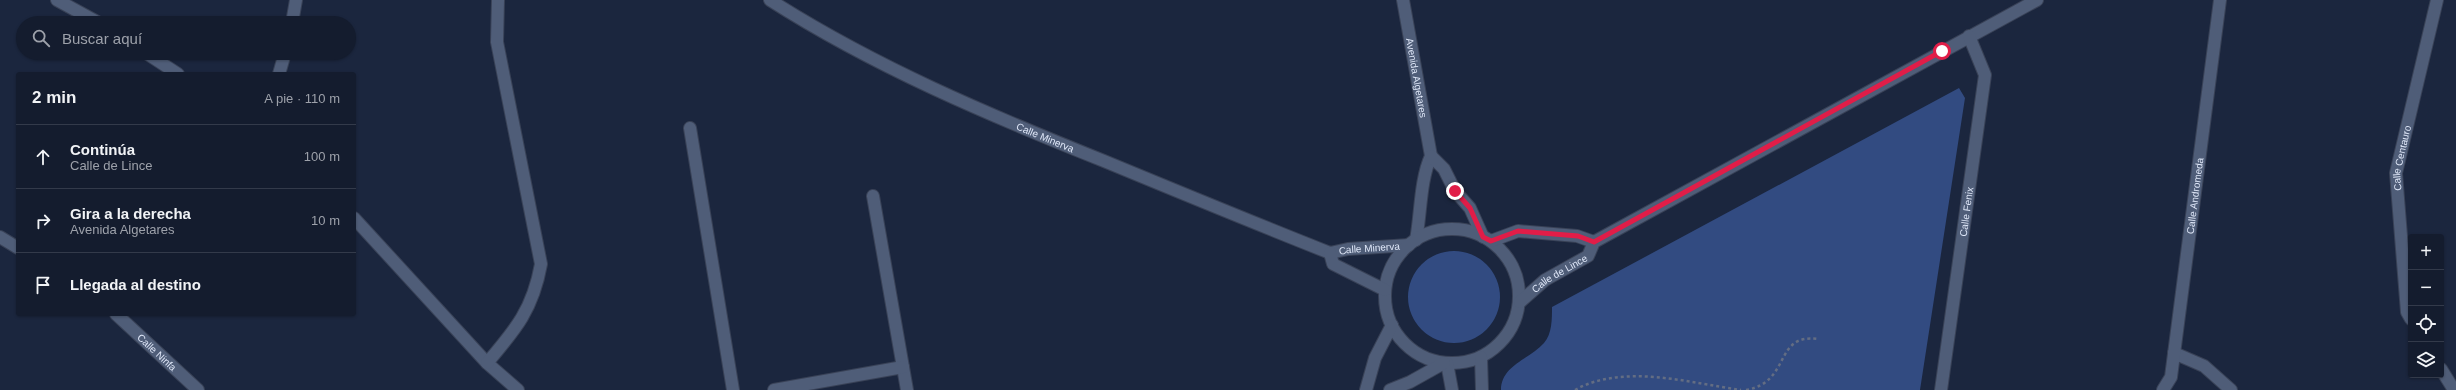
<!DOCTYPE html>
<html lang="es">
<meta charset="utf-8">
<style>
:root{--surface:#141c2e;--page:#1d2536;--text:#f1f3f6;--muted:#9da1aa;--line:#333a4a}
body{margin:0;font-family:Helvetica,sans-serif;background:var(--page);color:var(--text)}
.controls{position:absolute;right:12px;bottom:12px;display:grid;overflow:hidden;border-radius:4px;box-shadow:0 1px 3px #0004}
.controls button{width:36px;height:36px;display:grid;place-items:center;padding:0;border:0;border-bottom:1px solid var(--line);background:var(--surface);color:var(--text);font:20px sans-serif}
.stop{position:absolute;width:12px;height:12px;margin:-9px;border:3px solid #e11d48;border-radius:50%;background:#fff}
.stop.end{background:#e11d48;border-color:#fff;box-shadow:0 1px 4px #0008}
.list{margin:0;padding:0;list-style:none}
h2{display:flex;justify-content:space-between;align-items:center;height:52px;margin:0;padding:0 16px;font-size:17px}
h2 small{font-size:13px;font-weight:400;color:var(--muted)}
.list li{display:grid;grid-template-columns:26px 1fr auto;gap:12px;align-items:center;box-sizing:border-box;height:64px;padding:0 16px;border-top:1px solid var(--line)}
.list b{display:block;font-size:15px;white-space:nowrap}
.list p{margin:0;font-size:13px;white-space:nowrap;color:var(--muted)}
.list em{font-size:13px;font-style:normal;color:var(--muted)}
.icon{flex:none;width:22px;height:22px;fill:none;stroke:currentColor;stroke-width:2;stroke-linecap:round;stroke-linejoin:round}
.map{position:relative;flex:none;width:2456px;height:390px;overflow:hidden}
.search{position:absolute;background:var(--surface);box-shadow:0 1px 3px #0004;left:16px;top:16px;width:340px;height:44px;display:flex;align-items:center;gap:10px;box-sizing:border-box;padding:0 14px;border-radius:22px;color:var(--muted);font-size:15px}
.panel{position:absolute;background:var(--surface);box-shadow:0 1px 3px #0004;left:16px;top:72px;width:340px;height:244px;border-radius:4px}
.map>svg:first-child{display:block}
.green{fill:#324b81}
.lines{fill:none;stroke-linecap:round;stroke-linejoin:round}
.minor-casing{stroke:#394257;stroke-width:14}
.path{stroke:#636d83;stroke-width:2.5;stroke-dasharray:3 3;stroke-linecap:butt}
.minor{stroke:#4f5d78;stroke-width:12}
.route{stroke:#e11d48;stroke-width:5}
.labels{text-anchor:middle;stroke-width:3.5;stroke-linejoin:round;paint-order:stroke}
.street-label{font-size:10px;fill:#dfe7f8;stroke:#111c34}
</style>
<div class="map">
<svg width="2456" height="390" viewBox="0 0 2456 390">
<rect width="100%" height="100%" fill="#1b263e"/>
<path class="green" d="M1959 88 1965 98 1920 390H1501C1501 365 1530 359 1544 343 1552 334 1552 319 1552 307Z
M1408 297a46 46 0 1 1 92 0a46 46 0 1 1-92 0Z"/>
<g class="lines">
<defs>
<g id="minor">
<path d="M57 0 99 23"/>
<path id="s1" d="M770 0C875 67 989 115 1104 161 1179 192 1254 223 1330 253L1348 249 1409 245"/>
<path id="s2" d="M1403 0 1431 156C1420 180 1421 213 1416 240"/>
<path d="M292 23 296 0"/>
<path d="M146 53 178 74"/>
<path d="M279 74 285 53"/>
<path d="M690 128 733 390"/>
<path d="M1431 156 1444 169 1455 191 1470 208 1483 237"/>
<path d="M873 196 907 390"/>
<path d="M354 218 487 363 518 390"/>
<circle cx="1452" cy="296" r="67"/>
<path d="M0 237 18 248"/>
<path d="M1491 241 1518 231 1577 236 1594 242"/>
<path d="M1330 253 1333 264 1385 290"/>
<path id="s3" d="M1520 302 1545 280 1588 256 1594 242 2037 0"/>
<path id="s4" d="M116 314 198 390"/>
<path id="s5" d="M2411 319 2407 312 2396 173 2437 0"/>
<path d="M2174 353 2204 366 2231 390"/>
<path d="M1481 357 1482 390"/>
<path d="M487 363C516 329 533 309 541 264L497 42 498 0"/>
<path d="M1447 363 1452 390"/>
<path d="M2441 369 2454 390"/>
<path d="M774 390 903 367"/>
<path d="M1366 390 1375 358 1392 325"/>
<path d="M1390 390 1410 382 1444 363"/>
<path id="s6" d="M1941 390 1985 75 1969 36"/>
<path id="s7" d="M2163 390 2171 377 2220 0"/>
</g>
</defs>
<use href="#minor" class="minor-casing"/>
<path class="path" d="M1575 390C1623 363 1690 383 1741 390
M1746 390C1792 382 1773 333 1818 339"/>
<use href="#minor" class="minor"/>
</g>
<g class="lines">
<path class="route" d="M1455 191 1470 208 1483 237 1491 241 1518 231 1578 236 1594 242 1942 51"/>
</g>
<g class="labels">
<g class="street-label">
<text dy="4" stroke="none"><textPath href="#s2" startOffset="79">Avenida Algetares</textPath></text>
<text dy="4" stroke="none"><textPath href="#s1" startOffset="308">Calle Minerva</textPath></text>
<text dy="4" stroke="none"><textPath href="#s5" startOffset="163">Calle Centauro</textPath></text>
<text dy="4" stroke="none"><textPath href="#s7" startOffset="198">Calle Andromeda</textPath></text>
<text dy="4" stroke="none"><textPath href="#s6" startOffset="180">Calle Fenix</textPath></text>
<text dy="4" stroke="none"><textPath href="#s1" startOffset="655">Calle Minerva</textPath></text>
<text dy="4" stroke="none"><textPath href="#s3" startOffset="49">Calle de Lince</textPath></text>
<text dy="4" stroke="none"><textPath href="#s4" startOffset="56">Calle Ninfa</textPath></text>
</g>
</g>
</svg>
<div class="controls">
<button>+</button>
<button>−</button>
<button><svg class="icon" aria-label="locate" viewBox="0 0 24 24"><circle cx="12" cy="12" r="6"/><path d="M12 2v4M12 18v4M2 12h4M18 12h4"/></svg></button>
<button><svg class="icon" aria-label="layers" viewBox="0 0 24 24"><path d="M12 4l9 5-9 5-9-5zM3 14l9 5 9-5"/></svg></button>
</div>
<div class="stop" style="left:1942px;top:51px"></div>
<div class="stop end" style="left:1455px;top:191px"></div>
<div class="search"><svg class="icon" aria-label="search" viewBox="0 0 24 24"><circle cx="10" cy="10" r="6"/><path d="M15 15l6 6"/></svg>Buscar aquí</div>
<section class="panel">
<h2>2 min<small>A pie · 110 m</small></h2>
<ul class="list">
<li><svg class="icon" aria-label="ahead" viewBox="0 0 24 24"><path d="M12 20V5M6 11l6-6 6 6"/></svg><div><b>Continúa</b><p>Calle de Lince</p></div><em>100 m</em></li>
<li><svg class="icon" aria-label="right" viewBox="0 0 24 24"><path d="M7 20v-9h11M14 6l5 5-5 5"/></svg><div><b>Gira a la derecha</b><p>Avenida Algetares</p></div><em>10 m</em></li>
<li><svg class="icon" aria-label="arrive" viewBox="0 0 24 24"><path d="M6 21V4h12l-3 4 3 4H6"/></svg><div><b>Llegada al destino</b></div></li>
</ul>
</section>
</div>
